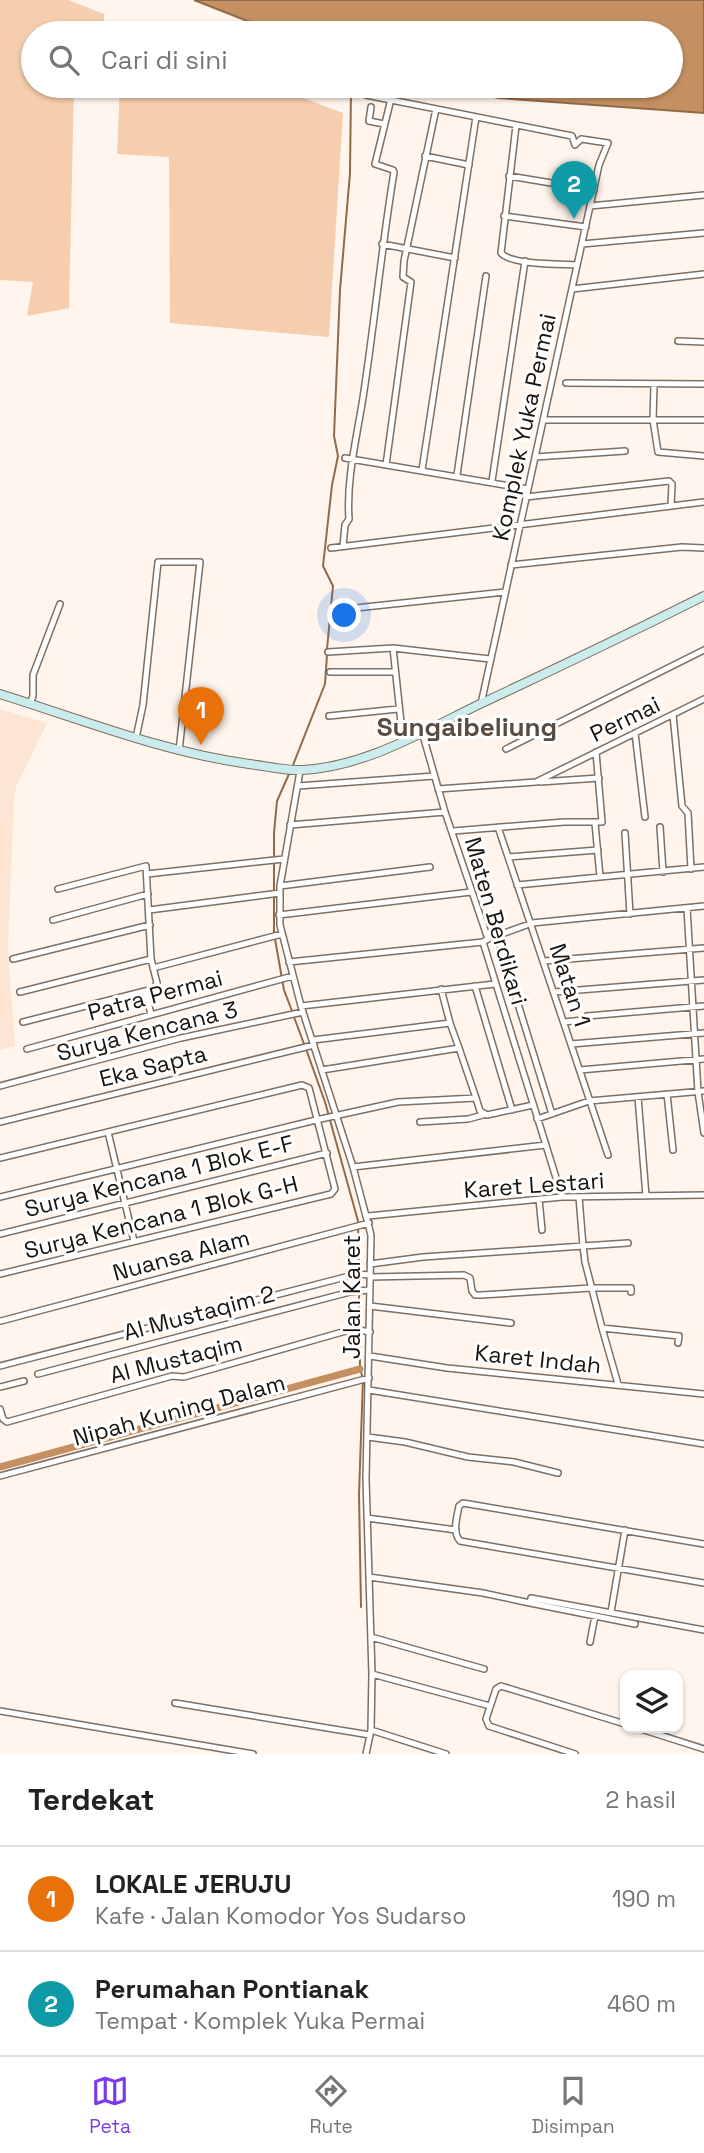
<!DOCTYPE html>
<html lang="id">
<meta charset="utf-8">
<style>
:root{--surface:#fff;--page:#f2f2f2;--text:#222;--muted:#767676;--line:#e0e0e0;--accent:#7c3aed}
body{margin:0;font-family:"Space Grotesk",sans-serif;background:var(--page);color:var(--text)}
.controls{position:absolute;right:21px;bottom:21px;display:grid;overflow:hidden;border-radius:14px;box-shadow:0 2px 5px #0004}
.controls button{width:63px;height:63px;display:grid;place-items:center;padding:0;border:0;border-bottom:2px solid var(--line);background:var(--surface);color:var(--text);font:35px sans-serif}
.you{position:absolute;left:345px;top:616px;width:24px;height:24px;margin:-18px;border:5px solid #fff;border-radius:50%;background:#1a73e8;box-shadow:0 0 0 10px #1a73e833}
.badge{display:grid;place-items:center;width:46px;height:46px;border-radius:50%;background:var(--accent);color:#fff;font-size:23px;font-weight:700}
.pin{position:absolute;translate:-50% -58px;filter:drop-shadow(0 2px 4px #0008)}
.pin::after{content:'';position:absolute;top:37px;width:24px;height:21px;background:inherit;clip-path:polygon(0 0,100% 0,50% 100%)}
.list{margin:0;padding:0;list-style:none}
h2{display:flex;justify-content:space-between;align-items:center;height:91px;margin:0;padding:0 28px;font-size:30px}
h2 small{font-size:23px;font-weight:400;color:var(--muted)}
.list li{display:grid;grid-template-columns:46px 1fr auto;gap:21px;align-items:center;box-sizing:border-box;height:105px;padding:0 28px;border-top:2px solid var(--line)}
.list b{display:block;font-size:26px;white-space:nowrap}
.list p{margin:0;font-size:23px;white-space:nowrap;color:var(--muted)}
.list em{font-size:23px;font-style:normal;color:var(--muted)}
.icon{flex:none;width:38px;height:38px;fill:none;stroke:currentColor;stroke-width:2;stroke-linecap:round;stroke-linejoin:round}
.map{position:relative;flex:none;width:704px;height:1754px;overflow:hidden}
.search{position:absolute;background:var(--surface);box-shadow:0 2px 5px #0004;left:21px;right:21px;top:21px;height:77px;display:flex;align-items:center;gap:18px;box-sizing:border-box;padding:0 24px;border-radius:38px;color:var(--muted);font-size:26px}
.sheet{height:301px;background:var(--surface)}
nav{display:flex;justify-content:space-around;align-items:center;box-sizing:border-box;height:98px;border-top:2px solid var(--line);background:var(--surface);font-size:19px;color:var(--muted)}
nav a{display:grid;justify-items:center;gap:4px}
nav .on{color:var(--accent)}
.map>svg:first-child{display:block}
.built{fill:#fce5d2}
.green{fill:#f4ceae}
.water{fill:#c49062;stroke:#916a49;stroke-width:2}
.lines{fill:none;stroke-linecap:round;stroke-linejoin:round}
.stream{stroke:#916a49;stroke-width:2}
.canal{stroke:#c49062;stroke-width:7}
.street-casing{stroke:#7e6f63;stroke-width:8}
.secondary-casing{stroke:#7e6f63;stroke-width:10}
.street{stroke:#fff;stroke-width:5}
.secondary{stroke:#caecec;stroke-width:8}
.labels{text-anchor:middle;stroke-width:6;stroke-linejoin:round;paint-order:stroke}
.street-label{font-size:23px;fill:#19130e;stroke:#fff}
.quarter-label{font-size:26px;font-weight:bold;fill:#594b40;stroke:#fff}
</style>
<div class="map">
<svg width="704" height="1754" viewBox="0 0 704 1754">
<rect width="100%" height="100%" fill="#fff5ec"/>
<path class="built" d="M0 709 47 723 16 787 14 800 8 947 15 1046 0 1050Z"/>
<path class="green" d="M0 0H68L104 14V33H33V86H74L69 308 27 316 33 282 0 280Z
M120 86H272L343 113 329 337 170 323 169 157 117 154Z"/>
<path class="water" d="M194 0H704V113L499 98 441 86H671V33H278Z"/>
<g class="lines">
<path class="stream" d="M327 649 333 586 323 566 332 485 338 456 334 436 340 290 350 173 351 89 357 86
M293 765 325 684 327 655
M274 891V833L277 801 289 774
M274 897V933
M275 939 284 990 292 1011
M294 1017 304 1044
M306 1049 325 1102 358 1221 359 1288
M359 1293 360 1369 363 1379 359 1494 361 1607"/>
<path class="canal" d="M0 1467 360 1369"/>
<defs>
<path id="street" d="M366 95 572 136 575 145 581 139 608 143 599 165 481 704
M371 107 369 121 384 124
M516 126 501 253C511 265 560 264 577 265
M425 156 469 165
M509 176 594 190
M590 206 704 195
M504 216 586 227
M382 244 455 258
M582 244 704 233
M572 289 704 274
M678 341 704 342
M566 383 704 384
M654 385 653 420 658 452 704 456
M543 420H704
M535 457 625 451
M345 458 528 489
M386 465 411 282 403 277 404 261 436 109
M422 470 476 117
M457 475 486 276
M492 481 525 261
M526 497 669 481 672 484 671 506
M343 546 345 525 349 519C346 477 358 433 364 391 375 318 382 245 394 172L393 170 375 164 391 99
M331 548 704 502
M511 565 682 547 704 548
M337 610 505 592
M393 648 403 741
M328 652 393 648 490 659
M330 672H395
M30 704 33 696V675L60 604
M673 715 682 806 688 813 691 869
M329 716 398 709
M422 732 445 812 488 939 483 942 562 1197
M635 733 645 817
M136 738 143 705 158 562H200L179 751
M506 749 704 650
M300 771 280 886V925L301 1006 353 1167 371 1235 366 1479 372 1674 371 1730 366 1754
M540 782 599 778
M298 786 434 776
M438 789 536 782 704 699
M595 823 600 877
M290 825 445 812
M498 827 608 1155
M660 827 663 872
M453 831 564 822H602L596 752
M625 833 630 914
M508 857 598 850
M147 874 284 859
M517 885 704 867
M280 886 430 867
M58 889 146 866 151 959
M687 908 698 1092 704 1133
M149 910 280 893
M279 915 471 892
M53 920 148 894
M497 936 552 1114
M488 939 532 923 704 906
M13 959 150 925
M544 961 704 948
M289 962 483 942
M153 968 282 934
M475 986 512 1110
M145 991 151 1014
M20 992 151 959 157 983 154 988 145 991 23 1022
M554 992 704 980
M301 1006 495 984
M564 1022 583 1020 587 1016 704 1006
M313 1040 450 1023 441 989
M571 1044 704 1033
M459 1048 476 1098
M27 1049 293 976
M322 1070 459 1048 450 1023
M580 1070 704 1059
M0 1086 181 1038 303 1012
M667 1094 673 1150
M638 1097 646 1196
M537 1119 589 1101 704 1091
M0 1122 314 1045
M420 1122 468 1119 483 1115
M108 1132 134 1241
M0 1158 302 1085 309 1088 335 1189 331 1194 0 1274
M353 1167 546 1145
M0 1197 316 1120 398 1102 476 1098 480 1111 487 1115 533 1105
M579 1197 583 1246 628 1243
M539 1199 542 1230
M368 1216 562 1197 704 1195
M0 1234 327 1153
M370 1264 423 1257 583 1246 585 1262 602 1328 679 1336 678 1343
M370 1277 464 1275 470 1278 472 1291 475 1295H481L591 1288H631V1292
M370 1306 511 1323
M1 1321 369 1223
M602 1328 618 1384
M370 1356 447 1368 704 1394
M0 1366 357 1274 370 1275
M38 1374 350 1292 369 1290
M0 1387 24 1381
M369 1390 704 1444
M0 1409 3 1419 7 1422 172 1376 184 1377 353 1329 370 1332
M368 1437 405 1442 468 1457 514 1462 558 1473
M0 1476 369 1378
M367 1518 456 1530
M704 1544 463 1503 459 1506C457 1517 452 1532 460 1541L704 1583
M369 1577 483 1593 530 1603
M531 1598 704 1630
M530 1601V1603L635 1624
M611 1612 625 1530
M371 1637 484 1669
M590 1642 595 1616
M372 1674 490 1706
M175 1703 370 1735
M0 1711 253 1754
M638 1728 704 1749
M371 1730 446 1754
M575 1754 489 1726 486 1719 496 1689 501 1686 625 1724"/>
<path id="secondary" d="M0 694C83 720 163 752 249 764 266 766 285 771 302 770 365 767 424 731 480 704 555 669 630 633 704 596"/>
</defs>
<use href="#street" class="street-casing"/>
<use href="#secondary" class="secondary-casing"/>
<use href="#street" class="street"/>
<use href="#secondary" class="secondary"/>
</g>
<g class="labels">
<g class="street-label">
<text transform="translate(524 427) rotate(-78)" y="8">Komplek Yuka Permai</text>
<text transform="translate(625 719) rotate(-26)" y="8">Permai</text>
<text transform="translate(496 921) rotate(74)" y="8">Maten Berdikari</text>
<text transform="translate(570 985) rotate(72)" y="8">Matan 1</text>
<text transform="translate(155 995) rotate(-15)" y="8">Patra Permai</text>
<text transform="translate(147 1031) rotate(-14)" y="8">Surya Kencana 3</text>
<text transform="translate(153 1066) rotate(-14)" y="8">Eka Sapta</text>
<text transform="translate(159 1176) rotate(-14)" y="8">Surya Kencana 1 Blok E-F</text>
<text transform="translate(534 1185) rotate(-4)" y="8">Karet Lestari</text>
<text transform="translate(161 1217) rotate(-14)" y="8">Surya Kencana 1 Blok G-H</text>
<text transform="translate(181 1255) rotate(-15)" y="8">Nuansa Alam</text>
<text transform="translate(352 1297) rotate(-90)" y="8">Jalan Karet</text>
<text transform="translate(199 1313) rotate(-15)" y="8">Al Mustaqim 2</text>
<text transform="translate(176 1359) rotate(-14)" y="8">Al Mustaqim</text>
<text transform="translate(538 1359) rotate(6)" y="8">Karet Indah</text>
<text transform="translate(179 1410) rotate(-15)" y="8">Nipah Kuning Dalam</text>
</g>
<g class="quarter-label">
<text x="467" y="736">Sungaibeliung</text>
</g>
</g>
</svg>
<div class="controls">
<button><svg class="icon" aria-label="layers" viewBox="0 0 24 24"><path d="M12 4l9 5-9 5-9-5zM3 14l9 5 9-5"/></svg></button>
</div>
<div class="you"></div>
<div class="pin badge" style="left:201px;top:745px;background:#e8710a">1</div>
<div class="pin badge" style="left:574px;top:219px;background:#0f9aa8">2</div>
<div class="search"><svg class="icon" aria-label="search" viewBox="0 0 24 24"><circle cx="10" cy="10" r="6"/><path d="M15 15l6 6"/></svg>Cari di sini</div>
</div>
<section class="sheet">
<h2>Terdekat<small>2 hasil</small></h2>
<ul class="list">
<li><span class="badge" style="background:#e8710a">1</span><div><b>LOKALE JERUJU</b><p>Kafe · Jalan Komodor Yos Sudarso</p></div><em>190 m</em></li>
<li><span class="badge" style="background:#0f9aa8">2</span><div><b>Perumahan Pontianak</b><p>Tempat · Komplek Yuka Permai</p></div><em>460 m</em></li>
</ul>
</section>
<nav>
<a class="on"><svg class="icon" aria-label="map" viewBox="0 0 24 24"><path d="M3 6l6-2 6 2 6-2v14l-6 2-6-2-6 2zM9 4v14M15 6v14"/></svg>Peta</a>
<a><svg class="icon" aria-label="directions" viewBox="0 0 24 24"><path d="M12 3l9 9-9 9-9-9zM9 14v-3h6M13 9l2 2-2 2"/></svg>Rute</a>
<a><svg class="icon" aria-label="saved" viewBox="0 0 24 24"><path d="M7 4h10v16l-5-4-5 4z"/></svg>Disimpan</a>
</nav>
